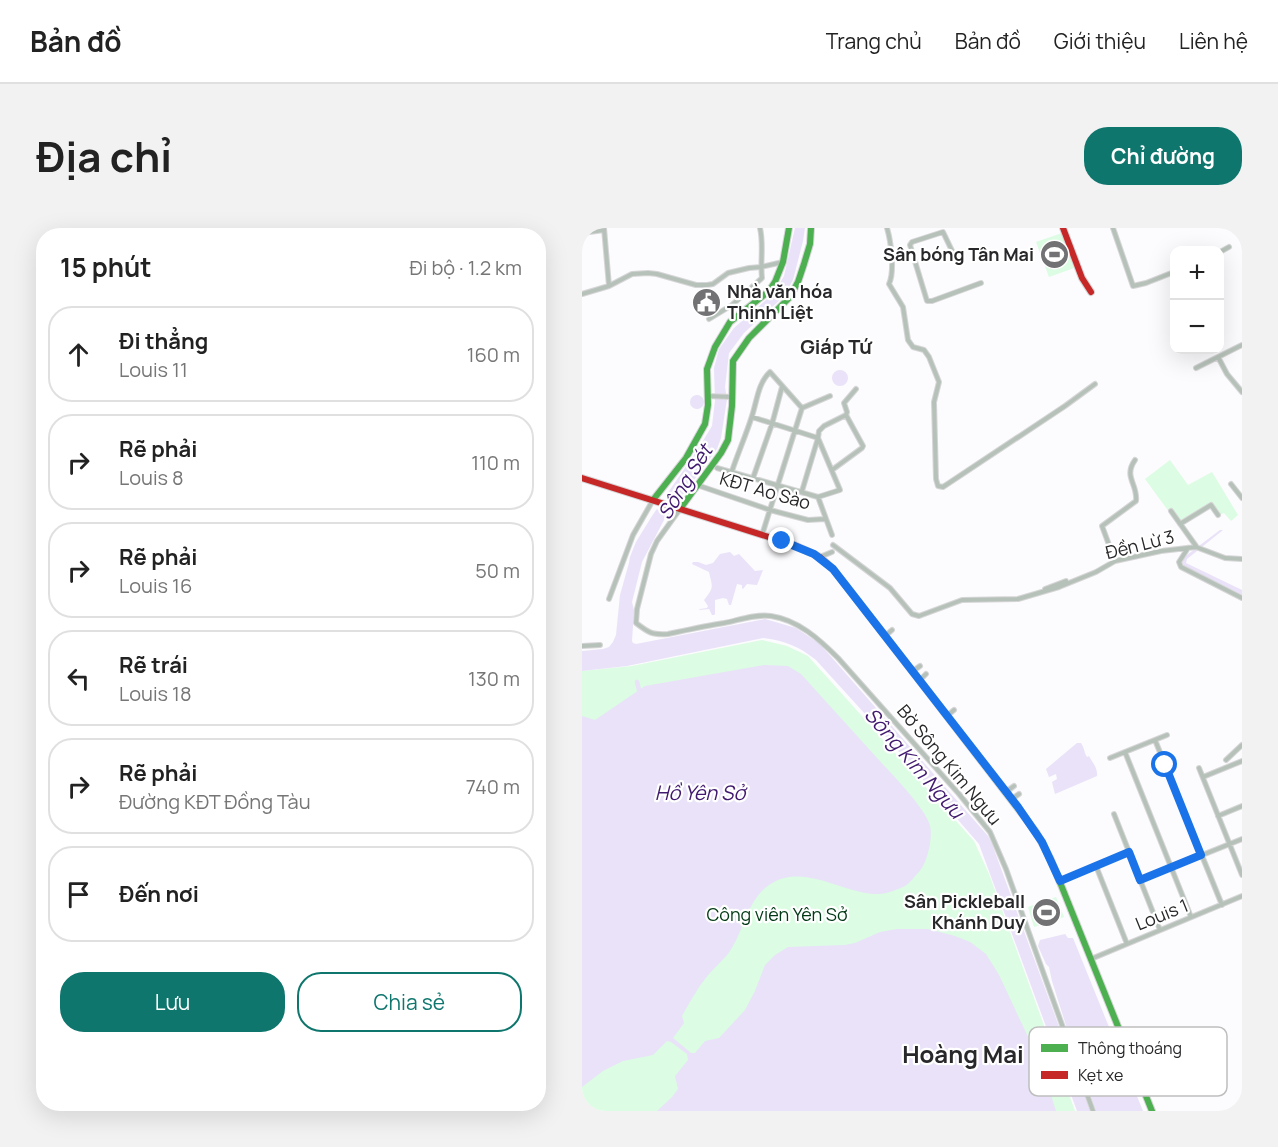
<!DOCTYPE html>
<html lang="vi">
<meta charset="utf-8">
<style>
:root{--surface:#fff;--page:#f2f2f2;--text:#222;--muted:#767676;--line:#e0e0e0;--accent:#0f766e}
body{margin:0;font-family:Manrope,sans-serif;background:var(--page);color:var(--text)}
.controls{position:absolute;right:18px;top:18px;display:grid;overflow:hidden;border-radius:12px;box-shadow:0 6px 24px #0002}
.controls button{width:54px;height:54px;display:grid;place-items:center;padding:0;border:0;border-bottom:2px solid var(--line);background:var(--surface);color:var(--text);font:30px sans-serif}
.stop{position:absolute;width:18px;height:18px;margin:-14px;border:4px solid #1a73e8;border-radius:50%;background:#fff}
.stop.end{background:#1a73e8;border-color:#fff;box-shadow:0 2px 6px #0008}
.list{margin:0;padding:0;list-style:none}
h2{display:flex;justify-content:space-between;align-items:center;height:78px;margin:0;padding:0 24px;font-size:26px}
h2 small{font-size:20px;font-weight:400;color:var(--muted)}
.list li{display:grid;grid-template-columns:39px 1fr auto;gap:18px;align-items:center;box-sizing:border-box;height:96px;margin:0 12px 12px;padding:0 12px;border:2px solid var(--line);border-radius:24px}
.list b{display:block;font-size:22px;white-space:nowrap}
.list p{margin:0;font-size:20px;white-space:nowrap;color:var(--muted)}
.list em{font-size:20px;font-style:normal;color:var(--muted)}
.actions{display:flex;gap:12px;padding:18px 24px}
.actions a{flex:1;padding:14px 0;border:2px solid var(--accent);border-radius:24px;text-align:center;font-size:21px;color:var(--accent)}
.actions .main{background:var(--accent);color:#fff}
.icon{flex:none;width:33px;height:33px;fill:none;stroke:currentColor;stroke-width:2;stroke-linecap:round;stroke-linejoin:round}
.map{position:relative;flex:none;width:660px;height:883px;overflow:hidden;border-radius:24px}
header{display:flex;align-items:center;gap:36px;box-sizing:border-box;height:84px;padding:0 30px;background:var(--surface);border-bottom:2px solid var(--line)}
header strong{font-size:28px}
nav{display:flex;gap:33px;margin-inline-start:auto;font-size:21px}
.intro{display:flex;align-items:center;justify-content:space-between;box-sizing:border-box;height:144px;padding:0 36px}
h1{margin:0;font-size:42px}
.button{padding:15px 27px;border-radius:24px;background:var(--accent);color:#fff;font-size:21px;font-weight:700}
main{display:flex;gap:36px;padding:0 36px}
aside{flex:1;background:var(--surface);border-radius:24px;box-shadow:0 6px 24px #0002}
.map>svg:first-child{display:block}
.green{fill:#dcfce3}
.water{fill:#e9e2f9}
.pier{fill:#fcfbfd}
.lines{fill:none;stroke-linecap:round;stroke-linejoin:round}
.canal{stroke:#e9e2f9;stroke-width:4.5}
.street-casing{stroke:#d6d5d7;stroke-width:6}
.fast-casing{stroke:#d6d5d7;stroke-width:8}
.jam-casing{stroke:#d6d5d7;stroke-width:8}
.street{stroke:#b6c2b9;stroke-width:4}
.fast{stroke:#4caf50;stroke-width:6}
.jam{stroke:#c62828;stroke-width:6}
.route{stroke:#1a73e8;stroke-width:8}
.labels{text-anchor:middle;stroke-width:4.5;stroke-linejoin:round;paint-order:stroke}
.poi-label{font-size:18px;font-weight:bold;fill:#28272a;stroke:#fff;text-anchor:end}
.street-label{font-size:18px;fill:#28272a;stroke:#fff}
.park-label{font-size:18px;fill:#003915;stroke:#fff}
.neighbourhood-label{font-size:20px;font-weight:bold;fill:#28272a;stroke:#fff}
.water-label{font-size:20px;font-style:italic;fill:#41196f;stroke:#fff}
.district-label{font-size:24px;font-weight:bold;fill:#28272a;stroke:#fff}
.key{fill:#fff;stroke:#bebebf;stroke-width:1.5}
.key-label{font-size:16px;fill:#28272a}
</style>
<header>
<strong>Bản đồ</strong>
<nav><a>Trang chủ</a><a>Bản đồ</a><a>Giới thiệu</a><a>Liên hệ</a></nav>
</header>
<div class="intro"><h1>Địa chỉ</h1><a class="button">Chỉ đường</a></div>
<main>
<aside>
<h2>15 phút<small>Đi bộ · 1.2 km</small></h2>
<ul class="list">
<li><svg class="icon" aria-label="ahead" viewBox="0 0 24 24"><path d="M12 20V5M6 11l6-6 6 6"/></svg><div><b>Đi thẳng</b><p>Louis 11</p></div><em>160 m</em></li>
<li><svg class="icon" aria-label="right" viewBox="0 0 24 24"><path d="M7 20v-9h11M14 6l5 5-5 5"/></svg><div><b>Rẽ phải</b><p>Louis 8</p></div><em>110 m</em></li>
<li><svg class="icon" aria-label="right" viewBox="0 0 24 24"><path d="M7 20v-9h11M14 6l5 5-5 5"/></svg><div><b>Rẽ phải</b><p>Louis 16</p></div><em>50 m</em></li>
<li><svg class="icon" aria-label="left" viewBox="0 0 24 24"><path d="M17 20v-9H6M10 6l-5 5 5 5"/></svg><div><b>Rẽ trái</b><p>Louis 18</p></div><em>130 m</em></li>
<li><svg class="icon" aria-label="right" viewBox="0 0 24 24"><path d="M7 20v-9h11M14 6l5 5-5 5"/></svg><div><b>Rẽ phải</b><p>Đường KĐT Đồng Tàu</p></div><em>740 m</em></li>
<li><svg class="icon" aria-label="arrive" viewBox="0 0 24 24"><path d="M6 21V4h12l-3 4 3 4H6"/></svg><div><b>Đến nơi</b></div></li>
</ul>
<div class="actions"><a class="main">Lưu</a><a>Chia sẻ</a></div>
</aside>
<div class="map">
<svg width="660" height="883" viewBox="0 0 660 883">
<rect width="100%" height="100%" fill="#fcfbfd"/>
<path class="green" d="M480 5 492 40 467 49 454 14Z
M588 232 606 257 630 244 656 287 649 293 642 285 637 287 629 276 596 296 563 251Z
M180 412 205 418 226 428 392 613 407 646 493 883H0V443L50 438Z
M474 669 482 689 452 699 446 679Z"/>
<path class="water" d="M213 0H223L221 13 211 52 201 69 162 105 147 125 143 159 145 171 139 210 135 221 82 292 60 334 50 374 52 382 50 413 51 415 54 416 183 391 214 400 238 416 406 608 410 616 508 883H495L397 616 304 509 234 432C218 419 202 412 181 410L45 438 0 443V423L21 421 27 419 31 414 34 407 38 367 47 335 48 329 54 314 70 288 116 221 130 198 133 173 132 140 137 121 152 100 192 65 202 48Z
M250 150a8 8 0 1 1 16 0a8 8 0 1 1-16 0Z
M108 174a7 7 0 1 1 14 0a7 7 0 1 1-14 0Z
M638 302H641L605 331 604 335 660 362V367L602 338 599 334 601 330Z
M148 324 152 328 157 326 173 343 181 342 175 357 165 356 161 361 160 360V357L155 356 149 377H147L145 371 141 370 133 372V386L132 387H130L127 381 117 382 118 381 125 380 126 378 122 372C133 359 130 358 127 344L110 336 111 334H116L124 337 131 335 138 326Z
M182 437 206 438 219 446C244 474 270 502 295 530 308 544 345 582 348 598 351 610 345 637 336 645 332 649 328 655 323 658 317 661 304 666 297 666 262 667 221 633 187 657 164 673 162 704 146 726 140 733 133 739 127 746 116 759 108 774 100 788L102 795 91 810 109 825H113L123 813 137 810 163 782 173 763 183 737 193 727 206 719 263 717 273 715 298 704 315 701H346L373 708 388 714 404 726 417 747 447 811 464 851 474 883H75L90 869 96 861 93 848 106 832 105 826 89 814 85 813 71 827 41 833 21 843 0 859V488L13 492 63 458Z
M495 515H499C503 521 502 525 505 529L507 528C510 534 516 540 515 548L473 566 470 554 475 551 474 546 467 549 464 541Z
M483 706 486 710H491L527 799 519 804 523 812 522 816 498 827 493 826 470 753 467 739 464 736 456 718 458 712Z
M534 817 561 883H514L497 833 509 827Z"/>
<path class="pier" d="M82 268 99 274 90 286 74 281Z"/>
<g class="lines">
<path class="canal" d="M55 454 57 462"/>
<defs>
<path id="street" d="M22 0 27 58
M305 0C309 14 313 43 307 56L321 79 326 112 331 119 342 122 347 129 357 154 352 174 354 251 356 258 361 259 483 178 513 156
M531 0 551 58 564 55 592 44
M0 5 22 2
M638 24 647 19
M373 29 361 4 330 14 328 17 345 73H350L399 55
M0 66 27 58 50 46 66 45 75 46 114 57H125L131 56 146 45 167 40 179 39 201 34
M127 91 150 77 180 50C178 33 182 17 178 0
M636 129 645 146 660 164
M614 140 660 117
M125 168 150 169
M220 180 248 168
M170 189 236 210
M135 240 236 269 258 262 236 210
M250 242 280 220 281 218 264 187
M150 243C156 225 164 207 170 188 175 173 176 155 188 144L220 180
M171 250 190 196 200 159
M649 256 660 270
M115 257 188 282 226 292 243 291
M220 263 236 210 237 203 242 198 264 187 265 184 262 175 274 161
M236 269 250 307
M98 281 75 313 69 326 55 381 54 395C67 405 70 407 86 406 105 402 123 398 142 395 157 392 173 386 189 388 216 392 237 411 256 430L377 566 408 604 424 641 511 883
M589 283 614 318
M598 296 629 277 636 287
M180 307 220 180
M251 317 308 360 330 386 337 388 380 372 436 371 477 359 514 344 533 333 579 323 614 319 643 330 660 331
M606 320 597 334 599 339 660 370
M238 329 250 324
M533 333 520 298 554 273C556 256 541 249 553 232
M463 361 484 353
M27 371 51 307 71 272
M303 408 310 402
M0 418 18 417
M331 443 338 438
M338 452 344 446
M366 487 372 482
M573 512 640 677
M543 524 609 689
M528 530 585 507
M644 532 660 517
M617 540 660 647
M621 549 660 533
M424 564 432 558
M430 571 437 566
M532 586 578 702
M636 588 660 578
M514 638 545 716
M558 652 660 611
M478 653 547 624
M509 731 660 668"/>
<path id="fast" d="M71 272 104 230 123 196 126 177 125 141 133 119 148 94 187 63 193 54 201 34 207 0
M98 281 139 225 146 212 150 178 151 133 167 110 208 69 216 54 222 36 228 16 229 0
M341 457 454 604 469 632 570 883"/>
<path id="jam" d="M481 0 500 50 509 64
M0 250 212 317 238 329 251 341 341 457"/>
</defs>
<use href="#street" class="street-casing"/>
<use href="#fast" class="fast-casing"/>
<use href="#jam" class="jam-casing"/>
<use href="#street" class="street"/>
<use href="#fast" class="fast"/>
<use href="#jam" class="jam"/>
</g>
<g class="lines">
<path class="route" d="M200 313 232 326 251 341 436 579 460 614 478 653 547 624 558 652 619 627 583 537"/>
</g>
<defs>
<symbol id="stadium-disc" viewBox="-11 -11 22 22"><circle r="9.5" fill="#727174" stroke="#fff"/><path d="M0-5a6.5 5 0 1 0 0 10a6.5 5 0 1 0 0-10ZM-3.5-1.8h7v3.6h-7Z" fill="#fff"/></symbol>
<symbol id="civic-disc" viewBox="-11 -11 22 22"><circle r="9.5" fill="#727174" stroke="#fff"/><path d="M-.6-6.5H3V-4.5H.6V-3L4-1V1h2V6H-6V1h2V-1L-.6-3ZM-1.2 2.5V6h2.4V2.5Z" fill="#fff"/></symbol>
</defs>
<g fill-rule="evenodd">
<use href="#stadium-disc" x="456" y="10" width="33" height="33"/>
<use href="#civic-disc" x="108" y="58" width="33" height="33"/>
<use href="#stadium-disc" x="448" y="668" width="33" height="33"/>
</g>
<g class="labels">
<g class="poi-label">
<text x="452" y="33">Sân bóng Tân Mai</text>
<text x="145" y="70" text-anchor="start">Nhà văn hóa<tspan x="145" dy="21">Thịnh Liệt</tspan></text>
<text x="443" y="680">Sân Pickleball<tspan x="443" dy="21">Khánh Duy</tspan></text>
</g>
<g class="street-label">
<text transform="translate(183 263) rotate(16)" y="6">KĐT Ao Sào</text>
<text transform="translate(558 317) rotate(-14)" y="6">Đền Lừ 3</text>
<text transform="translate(367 537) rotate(50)" y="6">Bờ Sông Kim Ngưu</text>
<text transform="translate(580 687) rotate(-22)" y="6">Louis 1</text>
</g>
<g class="park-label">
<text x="195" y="693">Công viên Yên Sở</text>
</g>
<g class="neighbourhood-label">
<text x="254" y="126">Giáp Tứ</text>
</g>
<g class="water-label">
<text transform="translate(103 254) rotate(-58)" y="7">Sông Sét</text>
<text transform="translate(332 535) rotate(49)" y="7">Sông Kim Ngưu</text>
<text x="118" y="572">Hồ Yên Sở</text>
</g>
<g class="district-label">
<text x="381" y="835">Hoàng Mai</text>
</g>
</g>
<rect x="447" y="799" width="198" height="69" rx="9" class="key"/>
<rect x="459" y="816" width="27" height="8" fill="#4caf50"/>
<rect x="459" y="843" width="27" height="8" fill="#c62828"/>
<g class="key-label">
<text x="496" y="826">Thông thoáng</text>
<text x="496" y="853">Kẹt xe</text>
</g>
</svg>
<div class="controls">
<button>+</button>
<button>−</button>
</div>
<div class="stop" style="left:583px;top:537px"></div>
<div class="stop end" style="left:200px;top:313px"></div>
</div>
</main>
